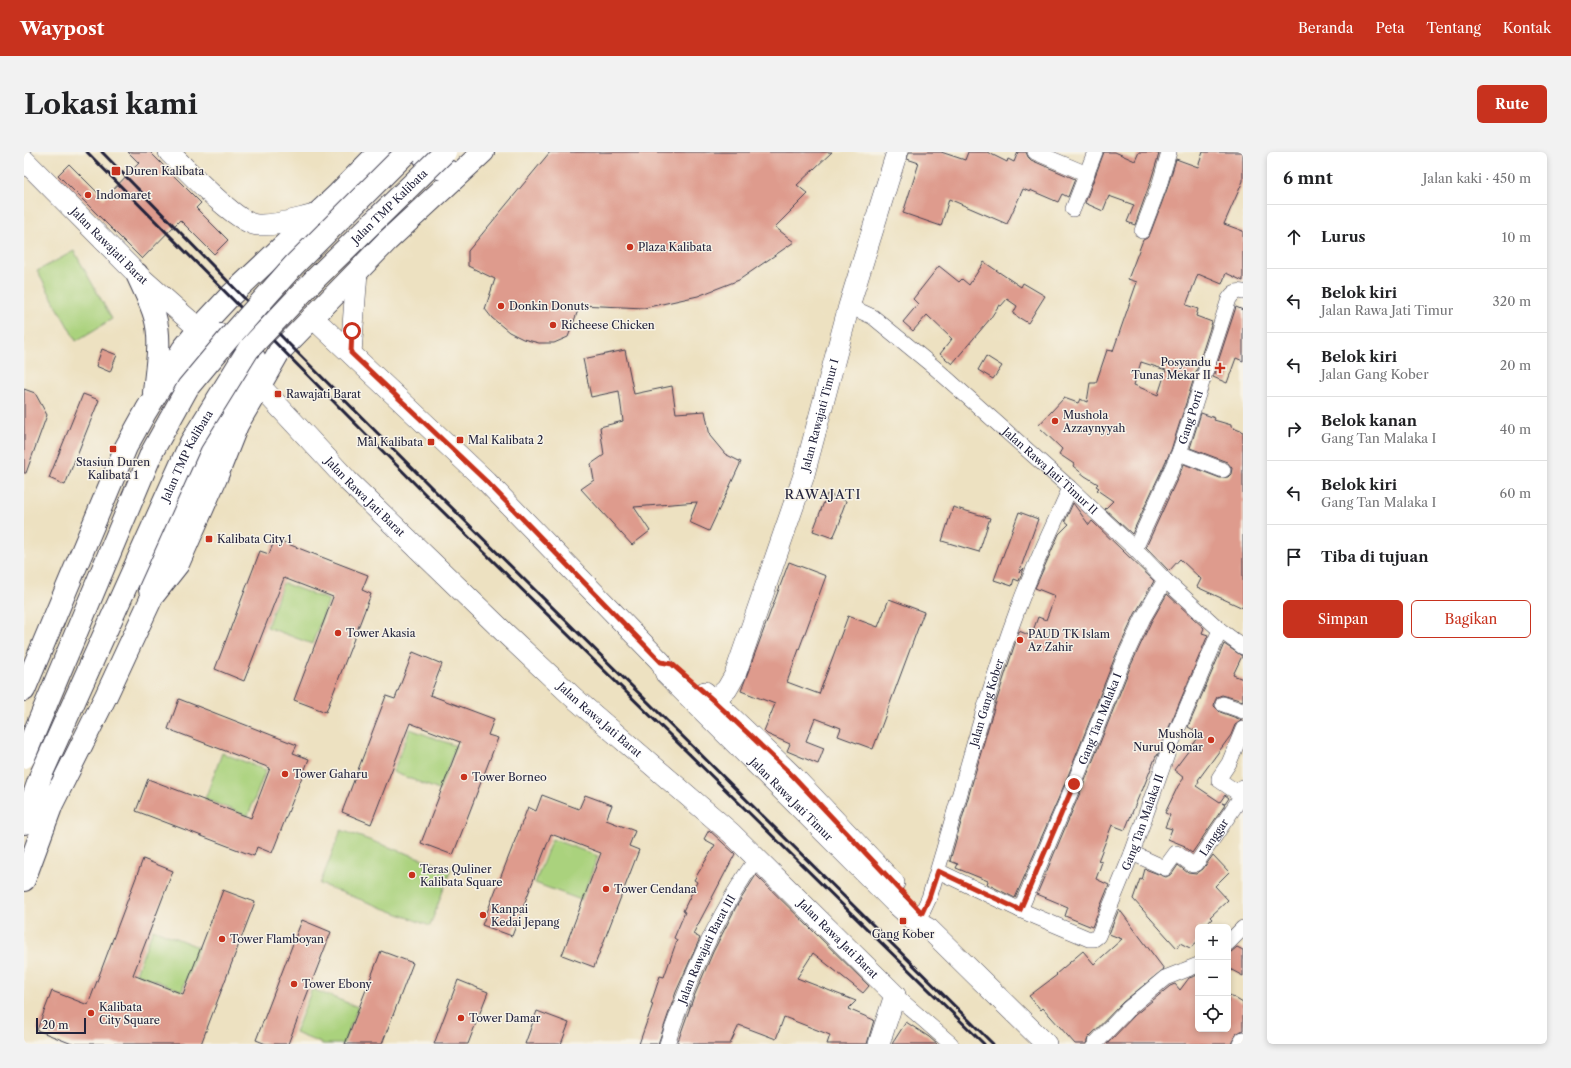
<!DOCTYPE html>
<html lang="id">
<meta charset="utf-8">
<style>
:root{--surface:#fff;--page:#f2f2f2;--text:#202124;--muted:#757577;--line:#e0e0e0;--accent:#c8321e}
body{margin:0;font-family:"Libre Caslon Text",serif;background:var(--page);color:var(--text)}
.controls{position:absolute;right:12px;bottom:12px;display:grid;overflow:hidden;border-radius:6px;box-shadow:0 2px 6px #0003}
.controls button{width:36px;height:36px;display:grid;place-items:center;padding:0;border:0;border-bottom:1px solid var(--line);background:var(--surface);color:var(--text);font:20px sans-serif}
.scale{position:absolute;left:12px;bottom:10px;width:50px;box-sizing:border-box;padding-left:4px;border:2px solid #22223b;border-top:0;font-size:11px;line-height:14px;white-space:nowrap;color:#22223b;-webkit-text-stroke:3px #f7f3e8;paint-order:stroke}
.stop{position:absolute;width:12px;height:12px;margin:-9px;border:3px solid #c8321e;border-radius:50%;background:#fff}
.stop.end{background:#c8321e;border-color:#fff;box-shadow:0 1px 4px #0008}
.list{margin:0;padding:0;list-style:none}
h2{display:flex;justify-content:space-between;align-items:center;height:52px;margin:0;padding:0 16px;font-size:17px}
h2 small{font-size:13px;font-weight:400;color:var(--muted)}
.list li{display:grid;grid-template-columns:26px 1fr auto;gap:12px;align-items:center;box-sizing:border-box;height:64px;padding:0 16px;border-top:1px solid var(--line)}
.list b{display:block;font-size:15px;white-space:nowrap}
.list p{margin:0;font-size:13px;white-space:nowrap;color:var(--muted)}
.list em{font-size:13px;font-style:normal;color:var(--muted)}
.actions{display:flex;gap:8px;padding:12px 16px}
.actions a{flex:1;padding:9px 0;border:1px solid var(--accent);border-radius:6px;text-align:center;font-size:14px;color:var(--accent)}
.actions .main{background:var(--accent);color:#fff}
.icon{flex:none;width:22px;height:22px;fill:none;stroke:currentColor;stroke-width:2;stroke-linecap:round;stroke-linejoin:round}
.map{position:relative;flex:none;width:1219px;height:892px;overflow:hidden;border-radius:6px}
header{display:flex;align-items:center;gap:24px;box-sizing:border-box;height:56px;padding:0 20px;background:var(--accent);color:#fff}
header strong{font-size:19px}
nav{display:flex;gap:22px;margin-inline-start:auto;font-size:14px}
.intro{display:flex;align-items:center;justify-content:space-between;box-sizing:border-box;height:96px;padding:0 24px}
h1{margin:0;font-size:28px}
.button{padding:10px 18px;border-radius:6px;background:var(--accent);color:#fff;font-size:14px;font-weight:700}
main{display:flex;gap:24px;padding:0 24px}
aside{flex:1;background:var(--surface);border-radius:6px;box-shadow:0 2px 6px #0003}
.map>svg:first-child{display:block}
.green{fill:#aad27d;stroke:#667a5c}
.building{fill:#de9b8d;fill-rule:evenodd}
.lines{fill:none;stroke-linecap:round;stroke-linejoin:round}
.street-casing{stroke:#403f4f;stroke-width:16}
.secondary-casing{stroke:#403f4f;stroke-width:22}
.primary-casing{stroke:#403f4f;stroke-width:24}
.street{stroke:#fff;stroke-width:15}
.secondary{stroke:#fff;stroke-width:21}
.primary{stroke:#fff;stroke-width:22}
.rail{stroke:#22223b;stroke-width:3}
.primary-bridge-casing{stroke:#403f4f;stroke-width:24;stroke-linecap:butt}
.primary-bridge{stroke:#fff;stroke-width:22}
.route{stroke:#c8321e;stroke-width:5}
.poi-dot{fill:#c8321e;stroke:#f7f3e8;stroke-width:1.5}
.labels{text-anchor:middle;stroke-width:3;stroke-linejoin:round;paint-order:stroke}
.poi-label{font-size:11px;fill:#22223b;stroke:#f7f3e8;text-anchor:start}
.street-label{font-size:11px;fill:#22223b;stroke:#f7f3e8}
.quarter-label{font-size:13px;letter-spacing:1px;fill:#22223b;stroke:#f7f3e8}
</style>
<header>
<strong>Waypost</strong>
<nav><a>Beranda</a><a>Peta</a><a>Tentang</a><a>Kontak</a></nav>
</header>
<div class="intro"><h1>Lokasi kami</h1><a class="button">Rute</a></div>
<main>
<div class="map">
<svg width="1219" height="892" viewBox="0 0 1219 892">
<rect width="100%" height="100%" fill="#f7f3e8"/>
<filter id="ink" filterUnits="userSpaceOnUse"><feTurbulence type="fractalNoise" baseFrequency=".025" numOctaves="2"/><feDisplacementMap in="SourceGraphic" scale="8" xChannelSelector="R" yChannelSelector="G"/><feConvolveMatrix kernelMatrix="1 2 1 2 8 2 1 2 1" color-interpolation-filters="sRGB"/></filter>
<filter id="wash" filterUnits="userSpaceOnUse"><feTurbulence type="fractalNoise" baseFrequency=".012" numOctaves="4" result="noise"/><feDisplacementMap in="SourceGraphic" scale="16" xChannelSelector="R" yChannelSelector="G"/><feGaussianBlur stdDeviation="0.9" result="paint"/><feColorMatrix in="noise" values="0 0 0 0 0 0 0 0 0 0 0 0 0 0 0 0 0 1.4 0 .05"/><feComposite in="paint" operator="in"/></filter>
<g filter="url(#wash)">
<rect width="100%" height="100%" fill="#ede1c1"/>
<path class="green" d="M50 99 88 167 52 189 13 119Z
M259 431 305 448 288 492 243 475Z
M386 577 432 594 415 638 369 620Z
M198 601 242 618 224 664 181 647Z
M317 678 427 717 406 774 296 732Z
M528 687 574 704 557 748 511 731Z
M129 777 174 795 158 839 112 821Z
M288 837 334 855 319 892H299L271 881Z"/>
<g id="blocks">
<path class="building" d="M104 0H126L177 51 172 56 204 88 190 102 156 68 118 107 34 23 45 12 80 47 115 11Z
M526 0H808L773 33 784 42 751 75 770 90 715 128 674 144 620 156 556 153 544 185 530 191H515L499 187 485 180 468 166 461 157 471 127 444 114V99Z
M885 0H917L941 8 944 0H963L983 10 984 7 990 10 994 0H1002L1004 5 1007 8 1051 27 1044 45 1038 42 1034 50 1006 38V40L999 37 983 72 925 47 917 74 879 61 895 11 883 7Z
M1080 0H1091L1111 9 1115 0H1129L1135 2 1126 31 1111 73 1103 70 1110 53 1085 44 1079 59 1061 51Z
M1179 0H1219V29L1200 72 1219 79V129L1202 121 1198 132 1174 122 1162 153 1174 157 1172 164 1188 170 1147 298 1108 382 1081 357 1089 349 1073 338 1075 336 1072 334 1074 332 1061 324 1049 314 1050 312 1035 302 1038 297 1014 274 1040 246 1054 251 1056 247 1063 250 1066 231H1072L1083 198 1089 199 1113 130 1104 127 1119 88 1123 86 1126 82 1143 37 1152 7 1174 15ZM1117 210 1142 218 1134 243 1110 233Z
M960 110 997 135 999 131 1021 144 1004 171 989 162 993 154 983 147 977 154 975 153 966 167 928 212 916 202 928 187 903 163 889 179 879 170 894 152 889 147 915 114 935 130 938 127 945 133Z
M1212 155 1219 158V209L1212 206 1203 231 1189 225Z
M78 197 93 203 86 220 72 214Z
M601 198 610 242 648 234 652 261 681 259 686 284 701 302 717 310 685 379 665 370 673 350 610 355 626 379 608 393 557 337 570 328 567 312 580 303 576 275 599 269 595 239 567 245 559 207Z
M962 204 978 214 969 227 954 218Z
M0 237 11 241 23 263 2 321H0Z
M59 242 75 248 41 333 25 326Z
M1177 261 1191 266 1190 268 1207 273V275L1219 280V456L1173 435 1177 427 1156 407 1145 419 1122 395 1160 312 1196 326 1204 325 1207 322 1208 316 1203 310 1166 296Z
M803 342 822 349 816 365H818L809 386 789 379Z
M1049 351 1065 373 1068 369 1130 429 1111 462 1091 505 1042 629 991 746 963 732 964 729 932 716 934 712 926 709 966 569 995 479 1007 484 1014 465 1022 468 1031 444 1011 436 1035 382 1045 372 1041 369Z
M929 355 966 366 955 400 918 389Z
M995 360 1014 367 995 421 1000 416 995 429 990 427 988 434 970 428Z
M251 387 344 423 338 438 347 442 302 560 270 548 309 445 260 426 220 529 191 517 236 399 245 402Z
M765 410 802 424 763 530 795 542 824 464 854 475 865 447 900 460 849 597 814 584 817 576 791 566 782 589 800 596 794 612 763 599 766 592 743 582 740 579 751 552 717 539Z
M1143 442 1180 476 1178 481 1184 483 1133 604H1132L1118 639H1117L1101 678 1088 673 1074 709 1078 710 1072 727 1085 733 1068 775 1041 764 1044 755 1013 742 1058 636 1107 513 1127 470Z
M1200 492 1218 504 1209 523 1219 527V549L1198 543 1193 545 1191 549 1190 554 1196 560 1218 568 1211 573 1207 583 1174 628 1175 629 1172 634 1196 650 1201 643 1205 646 1201 652 1198 651 1201 653 1168 701 1160 695 1161 694 1144 687 1148 677 1141 675 1146 663 1141 661 1154 634 1160 626 1150 618 1177 582 1164 575Z
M389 500 418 512 406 543 470 567 464 583 474 586 429 703 397 691 436 590 386 571 347 672 318 660 362 544 371 547Z
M155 547 273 593 269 601 285 607 248 701 233 695 230 704 112 659 124 627 227 666 246 616 144 577Z
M518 643 555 657 561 643 588 653 582 668 611 679 605 694 615 698 570 815 538 803 577 701 527 682 488 784 458 773 504 655 512 659Z
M685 678 711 702 669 782 676 786 652 840 634 892H615L629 852 627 851 636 824 640 825 653 788 650 786 661 760 659 759 673 730 670 728 691 693 680 687Z
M1189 703 1205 720 1191 734 1204 748 1186 765 1188 767 1179 775H1174V789L1166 796 1156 791 1153 796 1109 747 1116 727 1118 728 1121 717 1142 725 1148 722 1154 713 1164 721 1172 722 1179 717Z
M119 707 149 719 109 823 159 842 199 738 231 750 177 892H48L13 878 28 839 64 853Z
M732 723 845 834 839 841 789 801 773 826 832 849 824 857 850 868 843 892H803L806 883 760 865 752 887 715 873 706 892H653L669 847 689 800 712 755Z
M1095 757 1140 817 1099 850 1064 886 1062 892H1051L1019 856 1017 858 1005 844 1033 823 1032 822 1059 799 1070 812 1098 787 1085 782Z
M278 768 307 780 264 892H242L232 888Z
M1213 795 1219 798V824L1204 816V800H1207Z
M357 799 389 811 358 892H321Z
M1174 823V877H1204V842L1219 851V878L1212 882 1207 892H1083L1111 863 1146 834 1151 832 1156 838 1165 826Z
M434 828 464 840 444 892H410Z
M513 859 545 871 537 892H501Z
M882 870 905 885 913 892H868Z"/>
</g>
</g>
<g filter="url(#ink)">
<use href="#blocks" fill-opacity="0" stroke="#403f4f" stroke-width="1"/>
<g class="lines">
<defs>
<g id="street">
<path d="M1011 0 1063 22"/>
<path d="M1049 57 1071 0"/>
<path d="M1118 79 1135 34 1145 0"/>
<path id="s1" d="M825 154 849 165 910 215 1046 336 1111 397 1141 428 1196 478 1219 495"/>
<path d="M1155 301 1199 318"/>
<path id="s2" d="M1111 397 1155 301 1205 147C1209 141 1212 138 1219 140"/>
<path d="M1199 552 1219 559"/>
<path d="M1217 643 1195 628V626L1205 611 1219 577"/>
<path id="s3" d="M1108 701 1141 716 1152 701 1169 713 1172 712 1215 648 1219 635"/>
<path id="s4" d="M914 719 996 758 1050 632 1099 509 1119 466 1141 428"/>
<path id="s5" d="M996 758 1065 787H1070L1074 784 1108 701 1145 597 1196 478"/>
<path id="s6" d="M891 769 898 761 905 746C935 651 958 553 993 459 1008 417 1028 377 1046 336"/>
<path d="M1204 791 1219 776"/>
<path d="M871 843 927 892"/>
<path id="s7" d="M643 892C665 826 692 764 732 707"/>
<path d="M1071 892 1105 856 1141 826 1174 813"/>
<path d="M1216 892 1219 887"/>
</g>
<g id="secondary">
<path d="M145 0C161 16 214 73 234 73 253 74 273 67 291 63"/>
<path id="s8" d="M0 8 113 122 175 177"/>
<path id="s9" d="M288 165 463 330 637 510 642 522 871 751 891 769 905 777 1022 892"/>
<path d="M327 201 333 120"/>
<path id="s10" d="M235 233 324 329 481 481 549 545 707 681 871 843 855 892"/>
<path d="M681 540 769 624 870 731"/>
<path id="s11" d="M682 561 690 549 703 537 711 523 779 326 825 154 873 0"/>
</g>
<path id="primary" d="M396 0 408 13 426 20
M113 122C119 136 127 150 131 165 138 189 132 216 130 241
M128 444 126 438 127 428C154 356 188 288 229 223 230 219 232 215 232 211 229 197 209 184 196 183 177 193 167 216 150 230
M0 538 102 295 122 259 159 197 175 177 205 145 314 42 355 0
M0 671 17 623
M0 728 28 652 82 544 128 445 154 412 192 326 213 273 255 200 363 89 459 0"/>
</defs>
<use href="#street" class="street-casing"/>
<use href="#secondary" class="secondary-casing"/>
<use href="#primary" class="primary-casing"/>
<use href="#street" class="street"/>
<use href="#secondary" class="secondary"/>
<use href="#primary" class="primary"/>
<path class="rail" d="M63 0 408 349 960 892
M78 0 263 190 413 341 969 892"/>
<defs>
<g id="primary-bridge">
<path d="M0 605 128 300 164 235 205 186 270 113 383 0"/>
<path id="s12" d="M17 623 167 290 224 198 291 127 421 0"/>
</g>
</defs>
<use href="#primary-bridge" class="primary-bridge-casing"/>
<use href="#primary-bridge" class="primary-bridge"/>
</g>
</g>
<g class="lines" filter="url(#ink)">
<path class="route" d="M328 179 327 201 463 330 637 510 648 512 690 549 769 624 898 761 905 746 914 719 996 758 1050 632"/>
</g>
<g class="poi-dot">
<rect x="87" y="14" width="10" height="10" rx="2"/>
<circle cx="64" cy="43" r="4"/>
<circle cx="606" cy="95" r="4"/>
<circle cx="477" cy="154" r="4"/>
<circle cx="529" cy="173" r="4"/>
<path d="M1194 210h4v4h4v4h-4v4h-4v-4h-4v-4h4z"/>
<rect x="250" y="238" width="8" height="8" rx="2"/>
<circle cx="1031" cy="269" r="4"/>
<rect x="432" y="284" width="8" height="8" rx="2"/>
<rect x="403" y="286" width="8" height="8" rx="2"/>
<rect x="85" y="293" width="8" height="8" rx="2"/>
<rect x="181" y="383" width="8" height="8" rx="2"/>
<circle cx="314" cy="481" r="4"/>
<circle cx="996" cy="488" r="4"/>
<circle cx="1187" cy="588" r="4"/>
<circle cx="261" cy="622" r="4"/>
<circle cx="440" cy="625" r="4"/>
<circle cx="388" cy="723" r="4"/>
<circle cx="582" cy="737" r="4"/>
<circle cx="459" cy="763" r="4"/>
<rect x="875" y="765" width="8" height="8" rx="2"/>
<circle cx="198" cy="787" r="4"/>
<circle cx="270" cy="832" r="4"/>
<circle cx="67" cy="861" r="4"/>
<circle cx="437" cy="866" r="4"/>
</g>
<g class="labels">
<g class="poi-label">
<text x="101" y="23">Duren Kalibata</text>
<text x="72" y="47">Indomaret</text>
<text x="614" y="99">Plaza Kalibata</text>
<text x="485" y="158">Donkin Donuts</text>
<text x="537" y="177">Richeese Chicken</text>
<text x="1187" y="214" text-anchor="end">Posyandu<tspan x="1187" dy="13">Tunas Mekar II</tspan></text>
<text x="262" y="246">Rawajati Barat</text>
<text x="1039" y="267">Mushola<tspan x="1039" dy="13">Azzaynyyah</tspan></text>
<text x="444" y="292">Mal Kalibata 2</text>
<text x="399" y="294" text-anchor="end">Mal Kalibata</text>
<text x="89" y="314" text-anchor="middle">Stasiun Duren<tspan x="89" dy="13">Kalibata 1</tspan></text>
<text x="193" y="391">Kalibata City 1</text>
<text x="322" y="485">Tower Akasia</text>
<text x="1004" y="486">PAUD TK Islam<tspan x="1004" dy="13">Az Zahir</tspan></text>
<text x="1179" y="586" text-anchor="end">Mushola<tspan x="1179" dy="13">Nurul Qomar</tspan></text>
<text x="269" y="626">Tower Gaharu</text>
<text x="448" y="629">Tower Borneo</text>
<text x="396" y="721">Teras Quliner<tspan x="396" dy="13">Kalibata Square</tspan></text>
<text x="590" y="741">Tower Cendana</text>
<text x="467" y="761">Kanpai<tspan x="467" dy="13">Kedai Jepang</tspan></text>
<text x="879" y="786" text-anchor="middle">Gang Kober</text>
<text x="206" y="791">Tower Flamboyan</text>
<text x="278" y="836">Tower Ebony</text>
<text x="75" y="859">Kalibata<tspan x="75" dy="13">City Square</tspan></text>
<text x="445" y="870">Tower Damar</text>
</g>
<g class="street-label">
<text dy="4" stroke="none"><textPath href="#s12" startOffset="675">Jalan TMP Kalibata</textPath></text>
<text dy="4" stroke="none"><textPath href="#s8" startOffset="121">Jalan Rawajati Barat</textPath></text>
<text dy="4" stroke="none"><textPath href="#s11" startOffset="322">Jalan Rawajati Timur I</textPath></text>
<text dy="4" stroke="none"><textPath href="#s2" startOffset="143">Gang Porti</textPath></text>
<text dy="4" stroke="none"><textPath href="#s12" startOffset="351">Jalan TMP Kalibata</textPath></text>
<text dy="4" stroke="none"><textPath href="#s1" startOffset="261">Jalan Rawa Jati Timur II</textPath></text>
<text dy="4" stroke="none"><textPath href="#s10" startOffset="154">Jalan Rawa Jati Barat</textPath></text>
<text dy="4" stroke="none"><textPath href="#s6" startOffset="231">Jalan Gang Kober</textPath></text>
<text dy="4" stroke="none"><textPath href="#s10" startOffset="478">Jalan Rawa Jati Barat</textPath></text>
<text dy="4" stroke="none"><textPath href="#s4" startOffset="298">Gang Tan Malaka I</textPath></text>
<text dy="4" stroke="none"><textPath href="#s9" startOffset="681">Jalan Rawa Jati Timur</textPath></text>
<text dy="4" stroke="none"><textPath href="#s5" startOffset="207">Gang Tan Malaka II</textPath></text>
<text dy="4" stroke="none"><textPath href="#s3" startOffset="111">Langgar</textPath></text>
<text dy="4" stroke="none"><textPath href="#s10" startOffset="802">Jalan Rawa Jati Barat</textPath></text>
<text dy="4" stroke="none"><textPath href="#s7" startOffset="103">Jalan Rawajati Barat III</textPath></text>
</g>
<g class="quarter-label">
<text x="799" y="347">RAWAJATI</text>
</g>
</g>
</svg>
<div class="controls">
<button>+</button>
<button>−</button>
<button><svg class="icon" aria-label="locate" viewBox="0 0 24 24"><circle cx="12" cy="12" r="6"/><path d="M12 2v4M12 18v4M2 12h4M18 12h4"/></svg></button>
</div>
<div class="scale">20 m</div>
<div class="stop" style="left:328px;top:179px"></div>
<div class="stop end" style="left:1050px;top:632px"></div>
</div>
<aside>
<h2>6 mnt<small>Jalan kaki · 450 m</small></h2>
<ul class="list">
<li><svg class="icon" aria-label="ahead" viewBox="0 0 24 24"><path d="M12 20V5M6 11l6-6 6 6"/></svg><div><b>Lurus</b></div><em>10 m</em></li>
<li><svg class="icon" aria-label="left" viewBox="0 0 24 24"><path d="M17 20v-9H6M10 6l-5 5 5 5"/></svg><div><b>Belok kiri</b><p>Jalan Rawa Jati Timur</p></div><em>320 m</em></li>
<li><svg class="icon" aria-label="left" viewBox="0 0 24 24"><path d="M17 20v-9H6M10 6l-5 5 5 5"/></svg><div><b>Belok kiri</b><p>Jalan Gang Kober</p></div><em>20 m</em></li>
<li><svg class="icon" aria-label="right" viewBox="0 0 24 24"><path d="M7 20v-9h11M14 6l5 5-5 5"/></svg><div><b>Belok kanan</b><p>Gang Tan Malaka I</p></div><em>40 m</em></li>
<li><svg class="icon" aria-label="left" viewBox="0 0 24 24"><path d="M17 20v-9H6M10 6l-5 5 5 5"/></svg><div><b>Belok kiri</b><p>Gang Tan Malaka I</p></div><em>60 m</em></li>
<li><svg class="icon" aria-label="arrive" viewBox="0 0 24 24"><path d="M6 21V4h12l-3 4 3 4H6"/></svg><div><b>Tiba di tujuan</b></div></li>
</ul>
<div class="actions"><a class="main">Simpan</a><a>Bagikan</a></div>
</aside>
</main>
